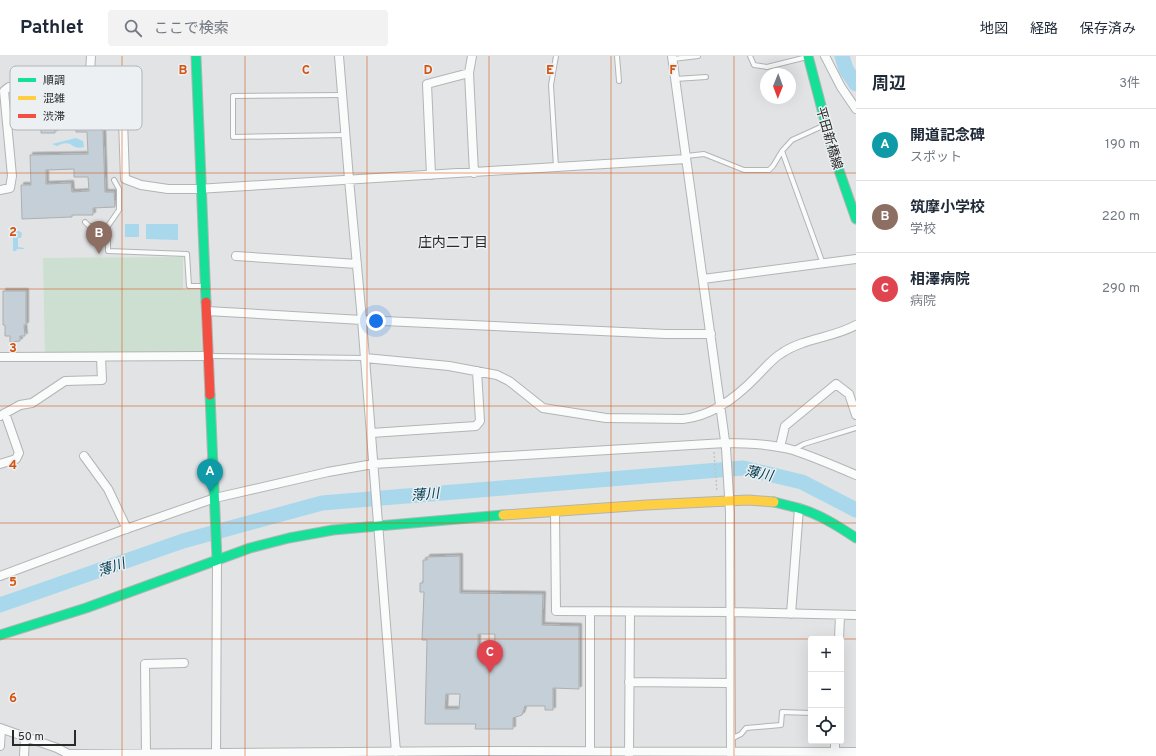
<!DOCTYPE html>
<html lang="ja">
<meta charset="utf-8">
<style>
:root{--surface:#fff;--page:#f2f2f3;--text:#1f2937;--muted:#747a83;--line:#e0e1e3;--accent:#696b6c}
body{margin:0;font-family:Overpass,"Noto Sans JP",sans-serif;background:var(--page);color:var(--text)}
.controls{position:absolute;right:12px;bottom:12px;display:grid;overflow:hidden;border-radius:4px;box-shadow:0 4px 16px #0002}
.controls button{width:36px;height:36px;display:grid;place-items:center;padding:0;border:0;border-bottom:1px solid var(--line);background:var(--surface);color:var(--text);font:20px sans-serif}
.compass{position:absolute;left:760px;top:12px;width:36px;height:36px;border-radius:50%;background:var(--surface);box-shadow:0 4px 16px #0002;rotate:181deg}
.scale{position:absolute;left:12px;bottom:10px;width:64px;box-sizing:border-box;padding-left:4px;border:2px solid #292a2b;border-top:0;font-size:11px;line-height:14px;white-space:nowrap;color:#292a2b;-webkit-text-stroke:3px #edf0f3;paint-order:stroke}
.you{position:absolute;left:376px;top:265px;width:14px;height:14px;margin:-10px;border:3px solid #fff;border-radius:50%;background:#1a73e8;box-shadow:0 0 0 6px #1a73e833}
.badge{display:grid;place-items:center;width:26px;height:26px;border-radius:50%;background:var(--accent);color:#fff;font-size:13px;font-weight:700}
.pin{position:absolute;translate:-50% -33px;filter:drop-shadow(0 1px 2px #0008)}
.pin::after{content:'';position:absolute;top:21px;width:14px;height:12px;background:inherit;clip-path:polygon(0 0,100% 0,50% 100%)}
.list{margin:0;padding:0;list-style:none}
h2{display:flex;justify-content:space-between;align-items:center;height:52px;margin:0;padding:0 16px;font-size:17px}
h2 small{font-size:13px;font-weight:400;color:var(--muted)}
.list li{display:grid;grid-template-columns:26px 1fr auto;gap:12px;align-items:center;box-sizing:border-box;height:72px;padding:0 16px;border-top:1px solid var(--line)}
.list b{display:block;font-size:15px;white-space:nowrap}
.list p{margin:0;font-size:13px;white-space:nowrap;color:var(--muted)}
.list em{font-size:13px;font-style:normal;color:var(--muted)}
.icon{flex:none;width:22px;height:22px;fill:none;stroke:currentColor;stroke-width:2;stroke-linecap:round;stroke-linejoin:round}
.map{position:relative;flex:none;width:856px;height:700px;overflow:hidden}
header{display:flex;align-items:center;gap:24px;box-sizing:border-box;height:56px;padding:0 20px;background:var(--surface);border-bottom:1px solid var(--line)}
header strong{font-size:19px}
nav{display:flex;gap:22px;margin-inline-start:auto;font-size:14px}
.search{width:280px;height:36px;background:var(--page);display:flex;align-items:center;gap:10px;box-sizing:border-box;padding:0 14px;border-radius:4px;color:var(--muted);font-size:15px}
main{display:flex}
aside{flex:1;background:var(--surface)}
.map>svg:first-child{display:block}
.green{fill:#cddfd1}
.water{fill:#a9d8ec}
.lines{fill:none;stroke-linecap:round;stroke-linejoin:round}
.river{stroke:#a9d8ec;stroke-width:15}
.building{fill:#c5cfd7;stroke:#adaeaf;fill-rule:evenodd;filter:url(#shadow)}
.lane-casing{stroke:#b3b4b5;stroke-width:6}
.street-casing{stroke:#b3b4b5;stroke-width:10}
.fast-casing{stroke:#b3b4b5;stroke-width:11}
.slow-casing{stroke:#b3b4b5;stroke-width:11}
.jam-casing{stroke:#b3b4b5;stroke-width:11}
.path{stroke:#c4c4c4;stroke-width:1.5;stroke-dasharray:2 2;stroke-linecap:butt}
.lane{stroke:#fafbfb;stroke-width:4}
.street{stroke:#fafbfb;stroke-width:8}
.fast{stroke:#16e098;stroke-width:9}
.slow{stroke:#ffcf43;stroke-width:9}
.jam{stroke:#f24e42;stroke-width:9}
.grid{fill:none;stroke:#d5540f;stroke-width:1;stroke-opacity:0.55}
.labels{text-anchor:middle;stroke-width:3;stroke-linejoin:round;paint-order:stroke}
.street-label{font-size:13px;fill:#292a2b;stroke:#edf0f3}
.neighbourhood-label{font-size:14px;fill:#292a2b;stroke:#edf0f3}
.water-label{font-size:14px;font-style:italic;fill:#013d50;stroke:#edf0f3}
.key{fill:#edf0f3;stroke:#b2b5b7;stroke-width:1}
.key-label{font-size:11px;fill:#292a2b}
.grid-label{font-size:13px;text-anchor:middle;font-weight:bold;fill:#d5540f;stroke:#edf0f3;stroke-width:3;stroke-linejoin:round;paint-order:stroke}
</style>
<header>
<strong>Pathlet</strong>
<div class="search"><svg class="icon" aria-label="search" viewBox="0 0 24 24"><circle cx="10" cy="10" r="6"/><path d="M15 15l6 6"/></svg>ここで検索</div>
<nav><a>地図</a><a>経路</a><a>保存済み</a></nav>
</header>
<main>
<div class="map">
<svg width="856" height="700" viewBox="0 0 856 700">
<defs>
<filter id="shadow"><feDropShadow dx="2.5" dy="-2.5" stdDeviation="0" flood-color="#0004"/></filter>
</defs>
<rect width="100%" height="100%" fill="#e1e3e5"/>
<path class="green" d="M183 201V234H200L202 295 200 297H45L43 202Z"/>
<path class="water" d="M76 82 83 85 84 91C70 95 74 82 57 90L52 88Z
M125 168H139V181H125Z
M146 168H178V184L146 183Z
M13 175H19L22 177 21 182H18V191L24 192V193H17L16 195H13Z"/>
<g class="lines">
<path class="river" d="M842 0 846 13 856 28
M0 549 183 485 322 447 743 412 802 426 856 454"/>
</g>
<path class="building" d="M113 53V68L103 69V74L105 136H114L115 151 93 152V159H72V161L22 163 21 129H31L30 99 88 98 87 76H76V69H55V77H41V55ZM74 113V121H88L89 135 72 136 71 127 46 128V114Z
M3 235H26V269H24L25 280H20V285L10 286V280H5V269H3Z
M460 500V537L543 538 542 569 579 570V633L553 632V654H545V650H525L522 659 513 662V673H475L476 668H425L427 584H422L424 536H420V527H423V504H427V501ZM478 578H495L494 602H478ZM446 638H460L459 653H445Z"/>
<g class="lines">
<defs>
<path id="lane" d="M617 0 619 25
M750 0 754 9 767 11 807 1
M673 3 698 0
M675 23 706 21
M342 39 233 40V81L345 79
M686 100 704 98 744 114H769L773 110 782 95
M556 111 551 29 556 0
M85 166 89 170H108L119 154V133L114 124
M108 170V195L187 198 189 230H205
M823 208 782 95 792 84 825 69
M209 300 365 302
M793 394 804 388 856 372
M731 683 741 678 746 672 781 669 782 656 811 657"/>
<path id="street" d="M339 0 349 123 362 264 396 696
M472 0 469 17 474 117
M672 0 726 392 730 456 731 699
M825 0 841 31 856 53
M89 33 91 0
M431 119 427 28 469 17
M0 134 10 132 12 120 4 35 9 31 122 34 125 123 141 129 168 133H197L686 103
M236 200 357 208
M703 223 856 203
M207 255 362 264 666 278H711
M0 301 209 300
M365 302 449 310 497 319 509 325 543 352 606 362 683 363C713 360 737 341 757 320 765 312 773 302 782 297 804 282 833 282 856 269
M0 360 20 349 32 347 65 325 102 324 101 301
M371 377 476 370 480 365 477 315
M780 391 785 370 836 328 849 338 856 359
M84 400 108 433 127 473
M0 408 16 403 19 397 5 357
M555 456 556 555 731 556 856 559
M0 520 123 474 215 442 328 416 373 408 725 387C747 387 771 388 793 394 814 401 835 410 856 419
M791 558 799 452
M839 583 840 559
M629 626 730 627
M0 672 57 692 72 700
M0 690 1 673
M590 695V556
M146 697 145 608 184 607
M70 698 477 695 856 696
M629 699 630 556
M24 700 25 681
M216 700 217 503
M835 700V685"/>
<path id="fast" d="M196 0 206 246
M808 0 835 103 856 163
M210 339 217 503
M774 446C782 448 790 450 798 452 819 458 838 470 856 482
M0 579 86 552 250 492 289 482 333 474 503 459"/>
<path id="slow" d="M503 459 646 449 748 444 774 446"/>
<path id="jam" d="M206 246 210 339"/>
</defs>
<use href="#lane" class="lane-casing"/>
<use href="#street" class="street-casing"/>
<use href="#fast" class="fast-casing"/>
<use href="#slow" class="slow-casing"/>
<use href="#jam" class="jam-casing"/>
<path class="path" d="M714 396 717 436"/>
<use href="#lane" class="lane"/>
<use href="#street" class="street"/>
<use href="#fast" class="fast"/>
<use href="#slow" class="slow"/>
<use href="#jam" class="jam"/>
</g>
<path class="grid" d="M122 0V700M245 0V700M367 0V700M489 0V700M611 0V700M734 0V700M0 117H856M0 233H856M0 350H856M0 467H856M0 583H811M841 583H856"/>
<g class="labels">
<g class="street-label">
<text transform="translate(830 82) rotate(74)" y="5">平田新橋線</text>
</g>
<g class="neighbourhood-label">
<text x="453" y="191">庄内二丁目</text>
</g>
<g class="water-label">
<text transform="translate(759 417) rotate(11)" y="5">薄川</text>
<text transform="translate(425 438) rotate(-5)" y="5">薄川</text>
<text transform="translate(111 511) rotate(-19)" y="5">薄川</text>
</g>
</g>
<rect x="10" y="10" width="132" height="64" rx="6" class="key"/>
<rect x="18" y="22" width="18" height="4" fill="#16e098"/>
<rect x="18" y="40" width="18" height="4" fill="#ffcf43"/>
<rect x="18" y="58" width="18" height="4" fill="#f24e42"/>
<g class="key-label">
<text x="43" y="28">順調</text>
<text x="43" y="46">混雑</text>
<text x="43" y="64">渋滞</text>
</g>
<g class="grid-label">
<text x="183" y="18">B</text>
<text x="306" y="18">C</text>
<text x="428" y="18">D</text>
<text x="550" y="18">E</text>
<text x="673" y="18">F</text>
<text x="13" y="180">2</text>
<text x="13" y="296">3</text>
<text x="13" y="413">4</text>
<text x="13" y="530">5</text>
<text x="13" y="646">6</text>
</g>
</svg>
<div class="controls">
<button>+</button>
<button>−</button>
<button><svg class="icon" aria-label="locate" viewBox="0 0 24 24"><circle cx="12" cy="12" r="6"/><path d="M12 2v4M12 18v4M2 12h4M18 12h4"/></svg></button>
</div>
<svg class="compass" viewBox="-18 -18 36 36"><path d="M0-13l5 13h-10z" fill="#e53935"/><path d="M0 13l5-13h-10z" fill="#747a83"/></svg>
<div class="scale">50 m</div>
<div class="you"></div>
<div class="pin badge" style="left:210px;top:436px;background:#0f9aa8">A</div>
<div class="pin badge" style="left:99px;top:198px;background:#8d6e63">B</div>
<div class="pin badge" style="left:490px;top:617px;background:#e0444e">C</div>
</div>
<aside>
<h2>周辺<small>3件</small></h2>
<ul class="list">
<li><span class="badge" style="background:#0f9aa8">A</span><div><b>開道記念碑</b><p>スポット</p></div><em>190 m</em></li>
<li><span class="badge" style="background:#8d6e63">B</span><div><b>筑摩小学校</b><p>学校</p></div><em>220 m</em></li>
<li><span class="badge" style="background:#e0444e">C</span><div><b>相澤病院</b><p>病院</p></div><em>290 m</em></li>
</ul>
</aside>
</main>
